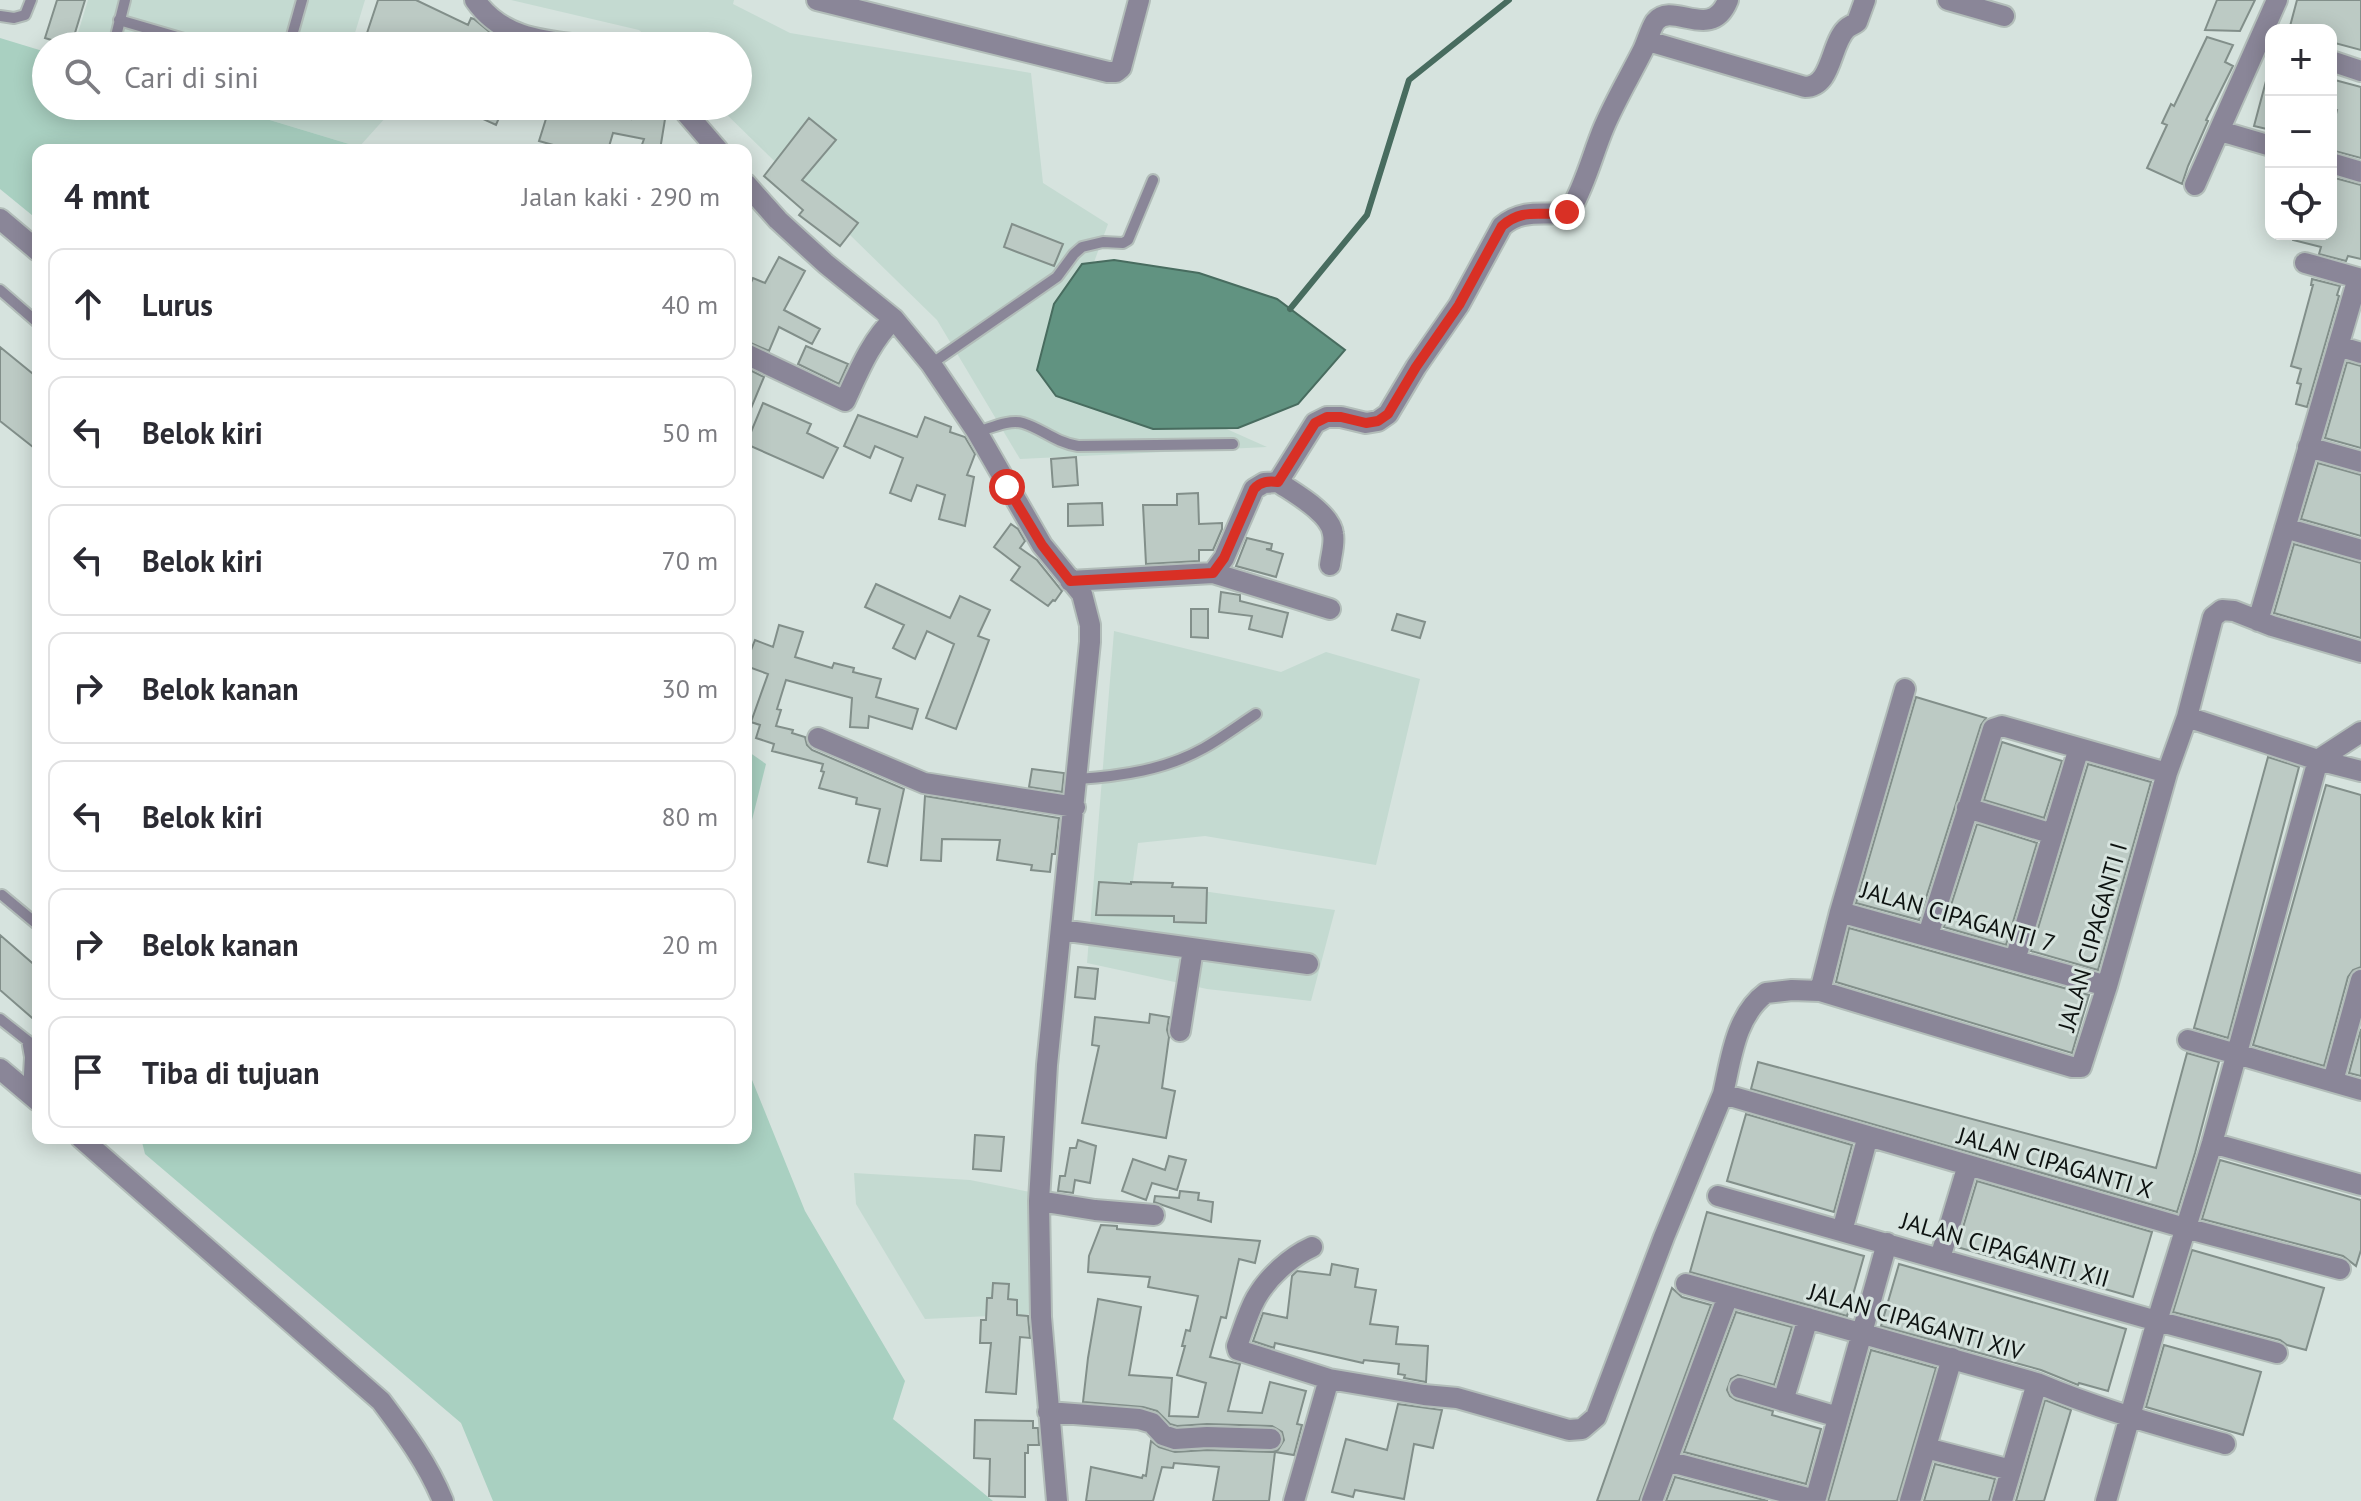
<!DOCTYPE html>
<html lang="id">
<meta charset="utf-8">
<style>
:root{--surface:#fff;--page:#f7f7f7;--text:#2b2b33;--muted:#7c7c81;--line:#e1e1e2}
body{margin:0;font-family:"PT Sans",sans-serif;background:var(--page);color:var(--text)}
.controls{position:absolute;right:24px;top:24px;display:grid;overflow:hidden;border-radius:16px;box-shadow:0 4px 20px #0003}
.controls button{width:72px;height:72px;display:grid;place-items:center;padding:0;border:0;border-bottom:2px solid var(--line);background:var(--surface);color:var(--text);font:40px sans-serif}
.stop{position:absolute;width:24px;height:24px;margin:-18px;border:6px solid #d93025;border-radius:50%;background:#fff}
.stop.end{background:#d93025;border-color:#fff;box-shadow:0 2px 8px #0008}
.list{margin:0;padding:0;list-style:none}
h2{display:flex;justify-content:space-between;align-items:center;height:104px;margin:0;padding:0 32px;font-size:34px}
h2 small{font-size:26px;font-weight:400;color:var(--muted)}
.list li{display:grid;grid-template-columns:52px 1fr auto;gap:24px;align-items:center;box-sizing:border-box;height:112px;margin:0 16px 16px;padding:0 16px;border:2px solid var(--line);border-radius:16px}
.list b{display:block;font-size:30px;white-space:nowrap}
.list em{font-size:26px;font-style:normal;color:var(--muted)}
.icon{flex:none;width:44px;height:44px;fill:none;stroke:currentColor;stroke-width:2;stroke-linecap:round;stroke-linejoin:round}
.map{position:relative;flex:none;width:2361px;height:1501px;overflow:hidden}
.search{position:absolute;background:var(--surface);box-shadow:0 4px 20px #0003;left:32px;top:32px;width:720px;height:88px;display:flex;align-items:center;gap:20px;box-sizing:border-box;padding:0 28px;border-radius:44px;color:var(--muted);font-size:30px}
.panel{position:absolute;background:var(--surface);box-shadow:0 4px 20px #0003;left:32px;top:144px;width:720px;height:1000px;border-radius:16px}
.map>svg:first-child{display:block}
.built{fill:#c4dad1}
.green{fill:#a9d0c1}
.water{fill:#619381;stroke:#486c5f;stroke-width:2}
.lines{fill:none;stroke-linecap:round;stroke-linejoin:round}
.stream{stroke:#486c5f;stroke-width:6}
.building{fill:#bccac4;stroke:#828f8a;stroke-width:2}
.lane-casing{stroke:#b2bdb9;stroke-width:14}
.street-casing{stroke:#b2bdb9;stroke-width:24}
.lane{stroke:#8a8698;stroke-width:10}
.street{stroke:#8a8698;stroke-width:20}
.route{stroke:#d93025;stroke-width:10}
.labels{text-anchor:middle;stroke-width:6;stroke-linejoin:round;paint-order:stroke}
.street-label{font-size:24px;fill:#0d1210;stroke:#d6e3de}
</style>
<div class="map">
<svg width="2361" height="1501" viewBox="0 0 2361 1501">
<rect width="100%" height="100%" fill="#d6e3de"/>
<path class="built" d="M88 0H365L351 46H74Z
M511 0H734L733 4 790 33 1031 73 1043 183 1108 224 1050 382 1193 414 1267 447 1020 459 937 320 718 106H738V46H656L639 30Z
M223 106H396L359 147Z
M1114 631 1281 672 1326 652 1420 679 1376 865 1205 836 1138 843 1133 881 1335 910 1311 1001 1207 989 1087 963Z
M854 1173 970 1180 1030 1192 1036 1314 925 1319 856 1204Z"/>
<path class="green" d="M0 38 46 52V106H223L359 147 357 150H38V220L0 189Z
M746 750 766 764 746 844Z
M746 1065 805 1211 905 1381 893 1419 993 1501H493L461 1423 145 1154 141 1138H746Z"/>
<path class="water" d="M1114 260 1199 273 1277 299 1345 350 1298 404 1238 428 1153 429 1056 396 1037 370 1054 304 1082 264Z"/>
<g class="lines">
<path class="stream" d="M1290 309 1367 215 1409 80 1509 0"/>
</g>
<path class="building" d="M57 0H85L71 46 45 38Z
M378 0H416L468 25 471 18 474 19 492 34 486 46H407L367 33Z
M2217 0H2255L2240 31 2205 30Z
M2297 0H2361V50L2331 42V30H2289Z
M2207 37 2233 45 2225 62 2233 66 2206 120 2208 121 2188 166 2182 184 2147 168 2167 125 2162 123 2171 104 2174 106Z
M2331 79 2361 87V158L2331 150V135L2337 110 2331 108Z
M2266 81H2271V130L2254 126Z
M455 106H504L496 125Z
M550 106H579L631 119 633 107 666 113 660 150H640L644 139 613 133 608 150H571L539 141Z
M809 118 836 140 802 180 858 223 840 246 799 215 803 210 764 176Z
M2331 177 2361 185V259L2348 256 2346 261 2319 254 2321 247 2293 240V234H2331Z
M1012 224 1063 244 1054 266 1004 247Z
M779 257 805 271 784 310 820 329 812 344 779 327 769 351 746 341V293L753 278 765 283Z
M2312 279 2340 286 2337 295 2339 296 2307 407 2296 404 2301 384 2297 383 2301 369 2291 366 2313 285H2311Z
M806 346 848 364 839 384 798 364Z
M0 347 38 378V451L0 421Z
M2347 362 2361 366V448L2325 438Z
M746 368 764 377 747 418H746Z
M763 403 811 424 807 433 838 448 823 478 746 444Z
M858 415 917 437 925 417 951 427 950 432 965 437 975 454 967 475 974 477 965 526 939 519 945 495 917 485 911 501 890 493 903 458 875 446 870 458 844 446Z
M1076 457 1078 485 1053 487 1051 459Z
M2318 463 2361 475V536L2301 519Z
M1198 493 1199 524 1222 523V529L1213 550H1199V561L1146 564 1143 505H1177V494Z
M1102 503 1103 525 1068 526V504Z
M1011 524 1018 529 1025 541 1020 548 1037 560 1062 591 1055 601 1053 600 1048 606 1011 580 1020 567 994 547Z
M1247 538 1272 544 1271 549H1266L1283 554 1276 577 1236 566Z
M2294 544 2361 563V638L2274 613Z
M876 584 950 618 960 596 990 610 978 636 989 640 956 729 926 718 954 644 927 631 915 659 893 648 904 625 865 607Z
M1221 592 1240 595V601L1288 613 1282 637 1249 629 1252 616 1219 612Z
M1191 609H1208V638L1191 637Z
M1397 614 1425 622 1420 638 1392 630Z
M779 625 803 632 795 657 832 668 834 663 854 668 853 672 881 679 876 697 918 709 912 729 869 716 868 728 850 727 852 698 786 680 777 709 781 710 776 726 793 730 792 733 805 737 807 745 812 750 904 789 887 866 868 862 880 809 856 804 857 798 819 788 824 772 821 771 823 764 772 751 774 744 756 738 760 725 751 722 768 674 746 666V663L755 640 773 647Z
M1916 697 1986 718 1981 725 1919 920 1856 903Z
M2002 742 2062 761 2044 818 1984 800Z
M2268 757 2299 767 2228 1038 2194 1028Z
M2088 764 2151 782 2098 970 2031 951Z
M1032 769 1064 773 1062 792 1029 787Z
M2326 785 2361 795V967L2353 970 2348 977 2324 1066 2253 1045Z
M925 796 1059 818 1055 854H1052L1050 872 1031 870 1032 865 997 860 1000 840 942 839 941 861 921 860Z
M1977 824 2037 843 2006 945 1944 927Z
M1099 882 1131 884V882L1173 883 1172 887 1207 888 1206 923 1174 922V916L1096 915Z
M1849 928 2089 995 2072 1053 1836 982Z
M0 935 38 968V1023L0 990Z
M1078 967 1098 969 1095 999 1075 997Z
M1150 1014 1169 1017 1167 1030 1169 1037 1162 1088 1175 1091 1166 1138 1082 1123 1099 1046 1092 1045 1095 1017 1149 1023Z
M2361 1029V1076L2349 1073Z
M2187 1053 2219 1062 2195 1153 2177 1212 1751 1089 1758 1062 2156 1168Z
M1746 1114 1852 1145 1834 1212 1727 1181Z
M975 1135 1004 1137 1001 1171 973 1169Z
M1078 1140 1096 1146 1090 1183 1075 1180 1073 1193 1058 1191 1060 1176H1065L1070 1148H1076Z
M1169 1156 1186 1160 1177 1190 1152 1183 1146 1200 1122 1191 1133 1159 1165 1170Z
M2220 1160 2361 1200V1250L2356 1266 2343 1256 2202 1219Z
M1977 1181 2152 1232 2133 1297 1957 1247Z
M1180 1191 1199 1193 1198 1200 1213 1202 1211 1222 1154 1202 1155 1196 1179 1198Z
M1707 1212 1864 1256 1847 1316 1690 1272Z
M1101 1225 1117 1226V1229L1260 1241 1255 1263 1239 1259 1226 1318 1221 1317 1210 1357 1240 1364 1228 1411 1262 1413 1270 1382 1306 1391 1297 1424 1302 1425 1294 1455 1275 1452 1269 1501H1213L1219 1467 1174 1463 1173 1468 1162 1467 1153 1501H1086L1091 1467 1142 1478 1143 1475 1146 1476 1151 1441 1159 1447 1175 1452 1207 1450 1271 1452 1278 1450 1284 1440 1282 1432 1272 1426 1207 1424 1177 1426 1170 1424 1157 1411 1143 1407 1083 1402 1088 1358 1098 1299 1141 1307 1129 1375 1172 1378 1169 1416 1198 1417 1206 1383 1177 1375 1185 1346H1182L1186 1330 1190 1331 1198 1296 1148 1287 1150 1277 1088 1272 1089 1256Z
M2192 1250 2324 1288 2306 1350 2287 1345 2280 1340 2173 1312Z
M1332 1264 1358 1269 1355 1287 1376 1290 1370 1324 1398 1327 1396 1344 1428 1346 1426 1382 1404 1378 1405 1375 1398 1374 1399 1364 1364 1360 1363 1363 1275 1343 1274 1348 1253 1341 1263 1313 1287 1318 1292 1276 1297 1271 1330 1275Z
M1899 1264 2126 1329 2108 1391 2079 1383 2078 1385 2041 1370 1881 1326Z
M993 1283 1009 1284 1008 1299 1017 1300V1315L1028 1316 1030 1338 1020 1337 1016 1394 986 1392 991 1343H980L981 1320H986L987 1298H992Z
M1672 1288 1682 1297 1711 1305 1639 1501H1597Z
M1736 1312 1792 1327 1774 1385 1738 1375 1731 1379 1727 1390 1730 1396 1736 1400 1773 1411 1772 1415 1821 1429 1806 1484 1684 1452Z
M2164 1345 2261 1372 2243 1435 2146 1407Z
M1871 1350 1936 1368 1897 1501H1828Z
M2045 1400 2071 1410 2044 1501H2016Z
M1398 1404 1442 1410 1433 1448 1414 1444 1404 1499 1355 1490 1353 1497 1332 1492 1346 1439 1387 1450Z
M975 1420 1033 1421V1428H1038L1039 1445H1028V1453H1025V1497L989 1496 990 1459 974 1458Z
M1935 1464 1995 1479 1989 1501H1924Z
M1675 1477 1768 1501H1666Z"/>
<g class="lines">
<defs>
<path id="lane" d="M0 16 14 18 25 15 31 0
M119 20 208 46
M114 44 125 0
M289 46 302 0
M0 290 38 323
M931 364 1057 277 1074 254 1082 247 1103 242 1123 243 1128 240 1153 180
M977 432C991 428 1009 419 1023 423 1043 429 1054 442 1078 446L1233 444
M1078 779C1121 776 1165 770 1204 748 1222 738 1239 725 1256 714
M2 895 38 925
M0 1019 38 1049
M27 1040 30 1057 28 1092"/>
<path id="street" d="M475 0C502 39 544 41 587 46
M817 0 1108 72H1116L1121 68 1139 0
M1948 0 2004 16
M1648 41 1805 87C1832 87 1830 45 1846 29 1849 26 1853 25 1857 22L1865 0
M2331 61 2361 71
M680 106 718 150
M2220 131 2271 146
M2331 163 2361 172
M746 184 778 220 826 264 894 319 931 364 977 432 1042 545 1082 594 1090 625V642L1047 1065 1039 1201 1041 1317 1057 1501
M2195 185 2277 0
M0 219 38 251
M2305 263 2361 279
M2338 346 2361 353
M746 354 845 401C858 373 871 340 894 319
M2308 447 2361 462
M1278 482C1294 493 1331 513 1333 534 1335 543 1331 556 1330 565
M2285 528 2361 550
M1213 573 1330 609
M1070 581 1213 573 1224 558 1254 489 1264 483 1278 482 1315 423 1327 417H1341L1366 423 1378 421 1388 414 1416 367 1459 305 1502 226C1528 203 1559 222 1572 207 1586 182 1593 153 1604 127 1615 101 1630 76 1643 50 1647 42 1650 30 1655 22 1673 0 1711 43 1728 0
M2258 621 2358 278
M2187 717 2318 760 2361 771
M818 738 924 783 1075 807
M1967 808 2053 834
M1840 912 2107 986
M1061 930 1308 964
M1928 935 1993 729 2002 726 2167 773
M2015 960 2079 748
M1820 991 1840 912 1905 689
M1180 1031 1193 949
M2188 1040 2361 1090
M0 1069 38 1101
M2333 1081 2361 980
M1723 1094C1731 1060 1735 1016 1766 993L1792 990 1820 991 2072 1067H2081L2107 986 2167 773 2187 717 2213 617 2222 610 2234 611 2272 626 2361 652
M81 1138 381 1401C405 1433 428 1464 443 1501
M2212 1143 2361 1185
M1718 1196 2157 1321 2277 1353
M1039 1201 1095 1210 1154 1215
M1842 1231 1868 1136
M1312 1247C1290 1257 1268 1277 1256 1298 1248 1312 1243 1330 1237 1346L1238 1350 1329 1379 1424 1395 1457 1398 1569 1430 1582 1429 1596 1417 1664 1237 1723 1094 2185 1228 2340 1269
M1940 1258 1968 1165
M1686 1284 2037 1383C2098 1409 2161 1426 2225 1444
M1740 1388 1838 1417
M1783 1401 1808 1318
M1048 1412 1139 1419 1152 1423 1163 1435 1175 1439 1207 1437 1271 1439
M1926 1448 2011 1470
M1667 1461 1815 1500
M1294 1501 1329 1379
M1652 1501 1728 1296
M1815 1501 1887 1243
M1910 1501 1952 1358
M2002 1501 2037 1383
M2106 1501 2157 1321 2212 1143 2318 760 2361 732"/>
</defs>
<use href="#lane" class="lane-casing"/>
<use href="#street" class="street-casing"/>
<use href="#lane" class="lane"/>
<use href="#street" class="street"/>
</g>
<g class="lines">
<path class="route" d="M1007 487 1042 545 1070 581 1213 573 1224 558 1254 489C1261 481 1269 481 1278 482L1315 423 1327 417H1341L1366 423 1378 421 1388 414 1416 367 1459 305 1502 226C1525 206 1542 218 1567 212"/>
</g>
<g class="labels">
<g class="street-label">
<text transform="translate(1958 917) rotate(16)" y="8">JALAN CIPAGANTI 7</text>
<text transform="translate(2093 937) rotate(-74)" y="8">JALAN CIPAGANTI I</text>
<text transform="translate(2055 1163) rotate(16)" y="8">JALAN CIPAGANTI X</text>
<text transform="translate(2005 1250) rotate(16)" y="8">JALAN CIPAGANTI XII</text>
<text transform="translate(1916 1322) rotate(16)" y="8">JALAN CIPAGANTI XIV</text>
</g>
</g>
</svg>
<div class="controls">
<button>+</button>
<button>−</button>
<button><svg class="icon" aria-label="locate" viewBox="0 0 24 24"><circle cx="12" cy="12" r="6"/><path d="M12 2v4M12 18v4M2 12h4M18 12h4"/></svg></button>
</div>
<div class="stop" style="left:1007px;top:487px"></div>
<div class="stop end" style="left:1567px;top:212px"></div>
<div class="search"><svg class="icon" aria-label="search" viewBox="0 0 24 24"><circle cx="10" cy="10" r="6"/><path d="M15 15l6 6"/></svg>Cari di sini</div>
<section class="panel">
<h2>4 mnt<small>Jalan kaki · 290 m</small></h2>
<ul class="list">
<li><svg class="icon" aria-label="ahead" viewBox="0 0 24 24"><path d="M12 20V5M6 11l6-6 6 6"/></svg><div><b>Lurus</b></div><em>40 m</em></li>
<li><svg class="icon" aria-label="left" viewBox="0 0 24 24"><path d="M17 20v-9H6M10 6l-5 5 5 5"/></svg><div><b>Belok kiri</b></div><em>50 m</em></li>
<li><svg class="icon" aria-label="left" viewBox="0 0 24 24"><path d="M17 20v-9H6M10 6l-5 5 5 5"/></svg><div><b>Belok kiri</b></div><em>70 m</em></li>
<li><svg class="icon" aria-label="right" viewBox="0 0 24 24"><path d="M7 20v-9h11M14 6l5 5-5 5"/></svg><div><b>Belok kanan</b></div><em>30 m</em></li>
<li><svg class="icon" aria-label="left" viewBox="0 0 24 24"><path d="M17 20v-9H6M10 6l-5 5 5 5"/></svg><div><b>Belok kiri</b></div><em>80 m</em></li>
<li><svg class="icon" aria-label="right" viewBox="0 0 24 24"><path d="M7 20v-9h11M14 6l5 5-5 5"/></svg><div><b>Belok kanan</b></div><em>20 m</em></li>
<li><svg class="icon" aria-label="arrive" viewBox="0 0 24 24"><path d="M6 21V4h12l-3 4 3 4H6"/></svg><div><b>Tiba di tujuan</b></div></li>
</ul>
</section>
</div>
